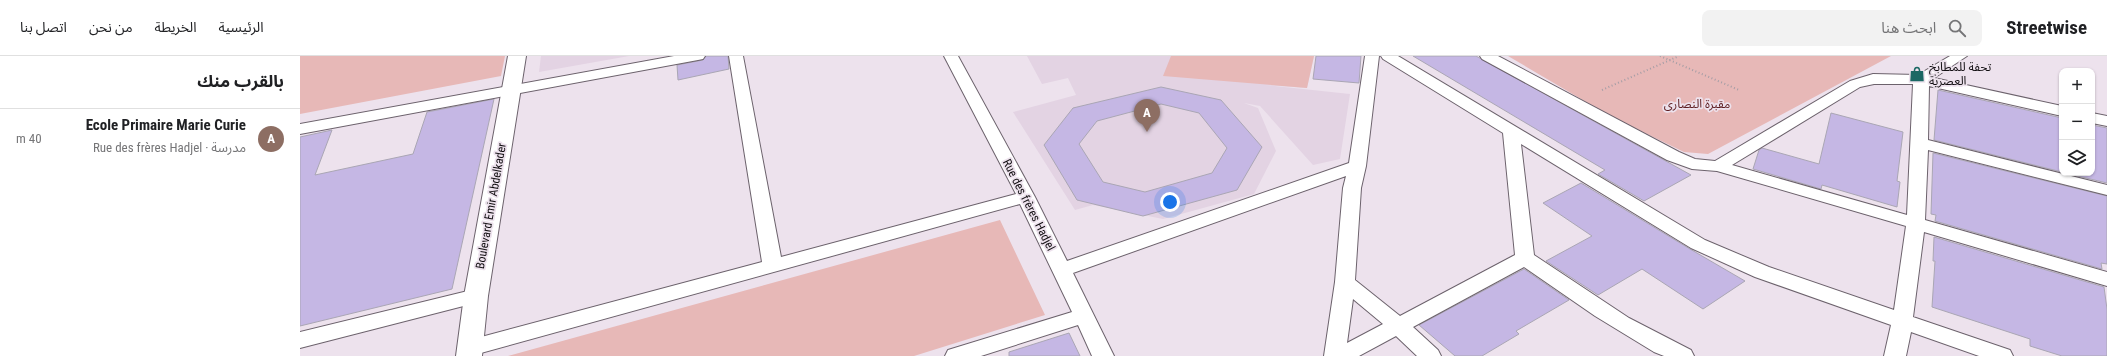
<!DOCTYPE html>
<html lang="ar">
<meta charset="utf-8">
<style>
:root{--surface:#fff;--page:#f2f2f2;--text:#202124;--muted:#757577;--line:#e0e0e0;--accent:#db2777}
body{margin:0;font-family:"Roboto Condensed","Noto Sans Arabic",sans-serif;background:var(--page);color:var(--text);direction:rtl}
.controls{position:absolute;right:12px;top:12px;display:grid;overflow:hidden;border-radius:8px;box-shadow:0 1px 3px #0004}
.controls button{width:36px;height:36px;display:grid;place-items:center;padding:0;border:0;border-bottom:1px solid var(--line);background:var(--surface);color:var(--text);font:20px sans-serif}
.you{position:absolute;left:870px;top:146px;width:14px;height:14px;margin:-10px;border:3px solid #fff;border-radius:50%;background:#1a73e8;box-shadow:0 0 0 6px #1a73e833}
.badge{display:grid;place-items:center;width:26px;height:26px;border-radius:50%;background:var(--accent);color:#fff;font-size:13px;font-weight:700}
.pin{position:absolute;translate:-50% -33px;filter:drop-shadow(0 1px 2px #0008)}
.pin::after{content:'';position:absolute;top:21px;width:14px;height:12px;background:inherit;clip-path:polygon(0 0,100% 0,50% 100%)}
.list{margin:0;padding:0;list-style:none}
h2{display:flex;justify-content:space-between;align-items:center;height:52px;margin:0;padding:0 16px;font-size:17px}
h2 small{font-size:13px;font-weight:400;color:var(--muted)}
.list li{display:grid;grid-template-columns:26px 1fr auto;gap:12px;align-items:center;box-sizing:border-box;height:60px;padding:0 16px;border-top:1px solid var(--line)}
.list b{display:block;font-size:15px;white-space:nowrap}
.list p{margin:0;font-size:13px;white-space:nowrap;color:var(--muted)}
.list em{font-size:13px;font-style:normal;color:var(--muted)}
.icon{flex:none;width:22px;height:22px;fill:none;stroke:currentColor;stroke-width:2;stroke-linecap:round;stroke-linejoin:round}
.map{position:relative;flex:none;width:1807px;height:300px;overflow:hidden;direction:ltr}
header{display:flex;align-items:center;gap:24px;box-sizing:border-box;height:56px;padding:0 20px;background:var(--surface);border-bottom:1px solid var(--line)}
header strong{font-size:19px}
nav{display:flex;gap:22px;margin-inline-start:auto;font-size:14px}
.search{width:280px;height:36px;background:var(--page);display:flex;align-items:center;gap:10px;box-sizing:border-box;padding:0 14px;border-radius:8px;color:var(--muted);font-size:15px}
main{display:flex}
aside{flex:1;background:var(--surface)}
.map>svg:first-child{display:block}
.built{fill:#e3d3e3}
.green{fill:#e7b8b7}
.building{fill:#c5b7e4;stroke:#aaa6b4;fill-rule:evenodd}
.lines{fill:none;stroke-linecap:round;stroke-linejoin:round}
.minor-casing{stroke:#6c626c;stroke-width:2}
.primary-casing{stroke:#6c626c;stroke-width:2}
.path{stroke:#a59da5;stroke-width:2;stroke-dasharray:1 2.5;stroke-linecap:butt}
.minor{fill:#fff;fill-rule:evenodd}
.primary{fill:#fff;fill-rule:evenodd}
.labels{text-anchor:middle;stroke-width:3.5;stroke-linejoin:round;paint-order:stroke}
.poi-label{font-size:12px;fill:#110e11;stroke:#ede2ed;text-anchor:start}
.park-label{font-size:12px;fill:#5e1e22;stroke:#ede2ed}
.street-label{font-size:12px;fill:#110e11;stroke:#ede2ed}
</style>
<header>
<strong>Streetwise</strong>
<div class="search"><svg class="icon" aria-label="search" viewBox="0 0 24 24"><circle cx="10" cy="10" r="6"/><path d="M15 15l6 6"/></svg>ابحث هنا</div>
<nav><a>الرئيسية</a><a>الخريطة</a><a>من نحن</a><a>اتصل بنا</a></nav>
</header>
<main>
<div class="map">
<svg width="1807" height="300" viewBox="0 0 1807 300">
<rect width="100%" height="100%" fill="#ede2ed"/>
<path class="built" d="M241 0H329L239 16Z
M727 0H1014L1007 32 965 29 1050 38 1040 103 1013 109 960 50 944 47 958 52 976 95 954 138 863 163 793 149 775 154 713 56 776 39 768 22 742 28Z"/>
<path class="green" d="M0 0H205L201 20 0 58Z
M871 0H1014L1007 32 863 20Z
M1208 0H1591L1408 98 1384 96 1310 60Z
M700 164 745 259 614 300H208Z"/>
<path class="building" d="M406 0H428L429 13 378 24 377 9 403 4Z
M1016 0H1061L1059 27 1013 23Z
M1113 0H1176L1391 119 1344 145 1298 118 1305 114Z
M861 31 921 44 962 91 937 134 843 160 777 144 744 89 773 52ZM861 48 899 57 927 92 912 117 845 136 803 126 779 88 797 65Z
M1638 34 1762 62V116L1634 84Z
M194 43 152 233 0 270V81L32 74 15 119 113 98 127 56Z
M1531 57 1603 76 1597 125 1600 126 1597 151 1522 129 1521 133 1453 113 1459 94 1462 92 1519 108Z
M1792 69 1807 72V127L1765 117H1792Z
M1633 97 1807 140V208L1801 207 1802 213 1635 165 1636 159 1631 158Z
M1281 127 1390 193 1445 225 1403 253 1342 213 1298 239 1246 205 1292 180 1243 147Z
M1634 181 1804 231 1807 253V300H1762L1730 290V283L1632 251 1635 205H1633Z
M1224 213 1269 244 1216 275 1219 278 1182 300H1155L1119 269Z
M769 277 780 300H709V296Z"/>
<g class="lines">
<defs>
<path id="minor" d="M374 0H405L403 3 398 4 0 78V68Z
M429 0H443L481 201 716 138 644 0H658L735 141 767 205 1049 107 1065 0H1079L1066 110 1061 132 1055 224 1100 260 1215 199 1203 77 1083 3 1081 0H1098L1405 184 1469 211 1594 254 1606 170 1417 115 1392 113 1367 104 1182 3 1180 0H1198L1379 96 1395 103 1415 105 1550 25 1573 18 1618 19 1650 0H1667L1634 22 1762 50V60L1629 30 1628 84 1807 129V139L1628 94 1625 164 1807 216V230L1624 176 1613 261 1710 294 1713 300H1679L1611 276 1606 300H1584L1591 269 1455 221 1391 192 1221 88 1234 199 1329 262 1391 294 1394 300H1364L1354 296 1295 260 1224 211 1113 271 1138 294 1141 300H1117L1096 280 1059 300H1024L1035 226 1043 132 1046 120 773 217 814 300H792L778 269 681 300H645L648 294 772 256 720 148 170 300 163 298 159 292 163 286 170 284 462 206ZM1574 28H1613L1607 159 1432 109 1560 31ZM1053 243 1083 268 1047 287Z
M1792 57 1807 60V70L1792 67Z
M176 233 183 235 186 240 183 245 0 292V276Z"/>
<path id="primary" d="M208 0H226L188 240 182 300H156L164 240Z"/>
</defs>
<use href="#minor" class="minor-casing"/>
<use href="#primary" class="primary-casing"/>
<path class="path" d="M1360 0 1439 34
M1302 34 1379 0"/>
<use href="#minor" class="minor"/>
<use href="#primary" class="primary"/>
</g>
<defs>
<symbol id="shop-bare" viewBox="-9 -9 18 18"><path d="M-5-2.5h2.3a2.7 3.5 0 0 1 5.4 0H5L5.5 6h-11ZM-1.5-2.5h3a1.5 2.3 0 0 0-3 0Z" fill="#1b6864" stroke="#ede2ed" stroke-width="2.5" paint-order="stroke"/></symbol>
</defs>
<g fill-rule="evenodd">
<use href="#shop-bare" x="1606" y="7" width="22" height="22"/>
</g>
<g class="labels">
<g class="poi-label">
<text x="1629" y="15">تحفة للمطابخ<tspan x="1629" dy="14">العصرية</tspan></text>
</g>
<g class="park-label">
<text x="1397" y="52">مقبرة النصارى</text>
</g>
<g class="street-label">
<text transform="translate(729 149) rotate(63)" y="4">Rue des frères Hadjel</text>
<text transform="translate(191 150) rotate(-80)" y="4">Boulevard Emir Abdelkader</text>
</g>
</g>
</svg>
<div class="controls">
<button>+</button>
<button>−</button>
<button><svg class="icon" aria-label="layers" viewBox="0 0 24 24"><path d="M12 4l9 5-9 5-9-5zM3 14l9 5 9-5"/></svg></button>
</div>
<div class="you"></div>
<div class="pin badge" style="left:847px;top:76px;background:#8d6e63">A</div>
</div>
<aside>
<h2>بالقرب منك<small></small></h2>
<ul class="list">
<li><span class="badge" style="background:#8d6e63">A</span><div><b>Ecole Primaire Marie Curie</b><p>مدرسة · Rue des frères Hadjel</p></div><em>40 m</em></li>
</ul>
</aside>
</main>
